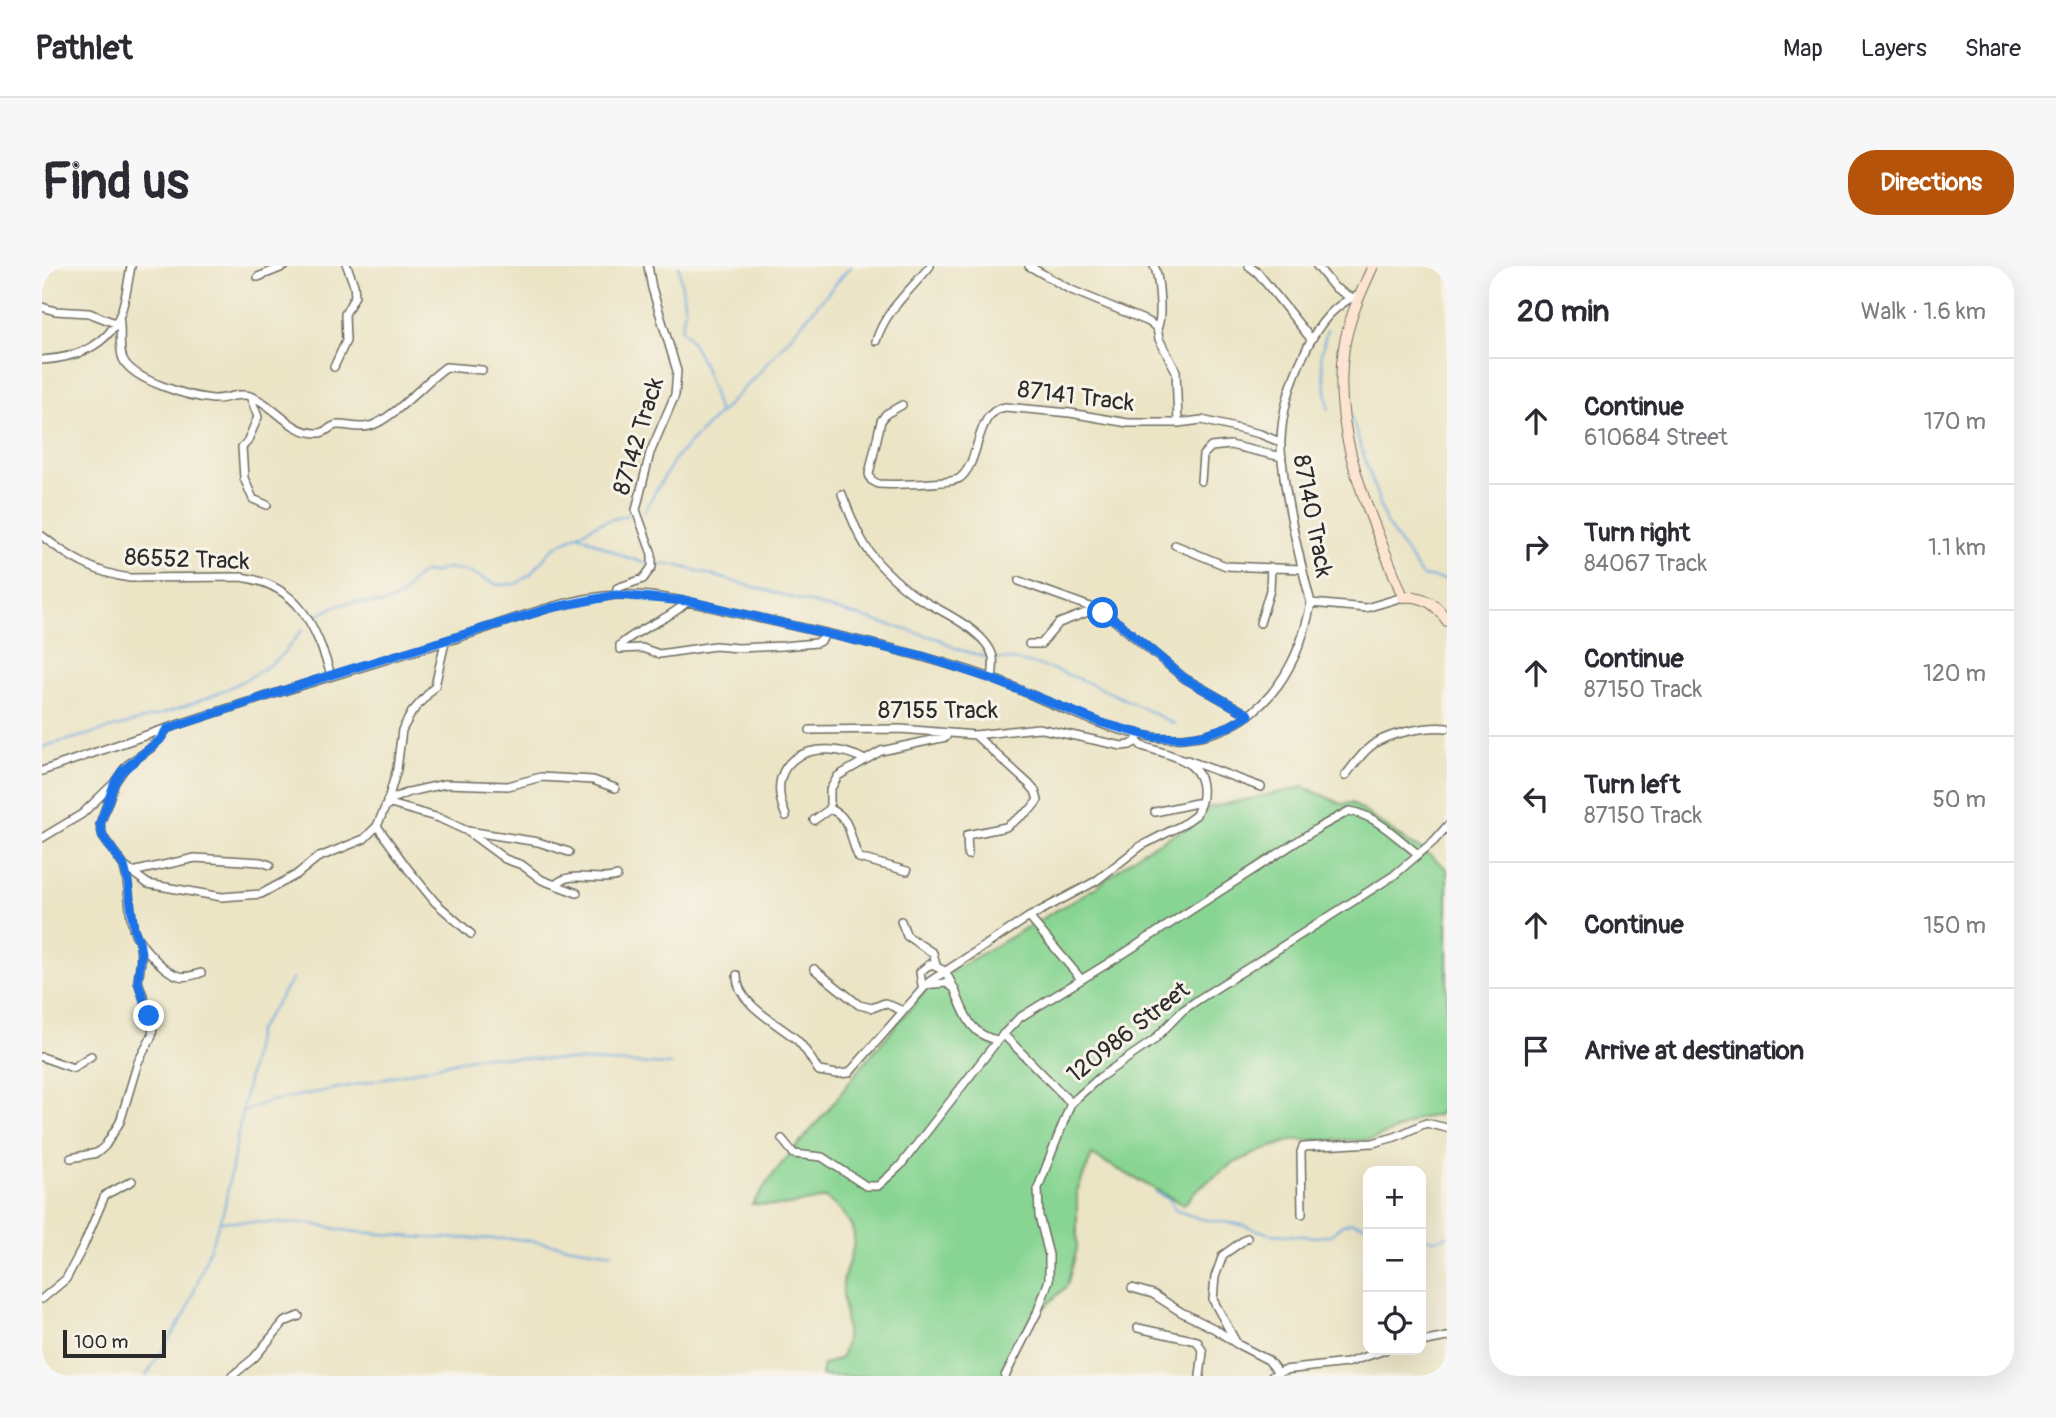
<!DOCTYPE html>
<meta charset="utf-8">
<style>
:root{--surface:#fff;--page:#f7f7f7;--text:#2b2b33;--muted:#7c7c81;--line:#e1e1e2;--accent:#b45309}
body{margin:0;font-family:Pangolin,sans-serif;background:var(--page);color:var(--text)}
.controls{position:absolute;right:21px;bottom:21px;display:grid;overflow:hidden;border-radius:14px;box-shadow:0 7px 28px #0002}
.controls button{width:63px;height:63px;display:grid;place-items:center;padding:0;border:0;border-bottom:2px solid var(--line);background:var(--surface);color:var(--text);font:35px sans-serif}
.scale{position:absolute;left:21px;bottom:18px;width:103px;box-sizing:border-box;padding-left:7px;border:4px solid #2b2b2b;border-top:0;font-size:19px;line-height:24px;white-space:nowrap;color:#2b2b2b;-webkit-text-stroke:5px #f7f3e8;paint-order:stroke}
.stop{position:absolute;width:21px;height:21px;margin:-16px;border:5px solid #1a73e8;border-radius:50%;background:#fff}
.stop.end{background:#1a73e8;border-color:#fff;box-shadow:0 2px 7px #0008}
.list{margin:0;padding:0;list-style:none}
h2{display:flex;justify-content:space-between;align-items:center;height:91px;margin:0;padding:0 28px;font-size:30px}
h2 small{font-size:23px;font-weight:400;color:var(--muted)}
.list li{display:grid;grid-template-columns:46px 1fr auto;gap:21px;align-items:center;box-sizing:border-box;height:126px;padding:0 28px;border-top:2px solid var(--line)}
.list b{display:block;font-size:26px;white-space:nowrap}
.list p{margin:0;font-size:23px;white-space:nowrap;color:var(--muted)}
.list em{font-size:23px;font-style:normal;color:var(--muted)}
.icon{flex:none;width:38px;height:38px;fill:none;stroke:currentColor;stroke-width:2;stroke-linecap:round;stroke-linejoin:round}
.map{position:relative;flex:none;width:1405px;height:1110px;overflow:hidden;border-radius:28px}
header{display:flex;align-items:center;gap:42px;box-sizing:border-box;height:98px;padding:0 35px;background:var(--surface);border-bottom:2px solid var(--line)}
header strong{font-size:33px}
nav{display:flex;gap:38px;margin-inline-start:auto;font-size:24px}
.intro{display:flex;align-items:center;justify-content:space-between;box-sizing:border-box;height:168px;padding:0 42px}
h1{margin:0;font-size:49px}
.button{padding:18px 32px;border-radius:28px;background:var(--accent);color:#fff;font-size:24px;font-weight:700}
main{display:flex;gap:42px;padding:0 42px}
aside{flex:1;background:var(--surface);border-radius:28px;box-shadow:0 7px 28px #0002}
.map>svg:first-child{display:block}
.green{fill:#88d593;stroke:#5a805f;stroke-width:2}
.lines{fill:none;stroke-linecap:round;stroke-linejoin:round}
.stream{stroke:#6ea9df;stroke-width:2}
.minor-casing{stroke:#6e6c61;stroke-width:10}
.secondary-casing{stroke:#6e6c61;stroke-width:12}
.minor{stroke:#fff;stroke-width:7}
.secondary{stroke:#fde4d1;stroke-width:10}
.route{stroke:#1a73e8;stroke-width:9}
.labels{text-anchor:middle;stroke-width:6;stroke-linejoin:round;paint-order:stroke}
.street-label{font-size:24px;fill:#2b2b2b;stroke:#f7f3e8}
</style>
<header>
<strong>Pathlet</strong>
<nav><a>Map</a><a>Layers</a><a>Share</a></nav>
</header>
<div class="intro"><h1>Find us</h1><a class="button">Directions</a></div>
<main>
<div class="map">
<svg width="1405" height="1110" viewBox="0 0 1405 1110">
<rect width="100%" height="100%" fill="#f7f3e8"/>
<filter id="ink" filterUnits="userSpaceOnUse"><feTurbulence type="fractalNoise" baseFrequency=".0143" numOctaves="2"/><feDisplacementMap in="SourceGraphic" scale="14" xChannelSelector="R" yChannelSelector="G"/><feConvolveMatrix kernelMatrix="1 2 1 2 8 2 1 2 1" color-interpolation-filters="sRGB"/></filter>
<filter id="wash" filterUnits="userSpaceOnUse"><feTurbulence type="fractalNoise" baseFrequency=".00686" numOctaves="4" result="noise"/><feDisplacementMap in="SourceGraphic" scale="28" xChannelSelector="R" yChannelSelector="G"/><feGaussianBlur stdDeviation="1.57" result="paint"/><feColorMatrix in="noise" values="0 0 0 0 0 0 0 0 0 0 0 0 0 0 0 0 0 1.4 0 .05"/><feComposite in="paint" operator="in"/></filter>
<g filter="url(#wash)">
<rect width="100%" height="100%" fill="#ebe4c5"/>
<path class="green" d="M1262 521 1300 538 1310 537 1367 577 1384 586 1405 603V837L1395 849 1375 853 1359 862 1328 874H1251L1221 884 1190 898 1154 924 1142 939 1050 889 1035 925V982L1025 1020 986 1057 960 1110H779L781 1099 798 1093C811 1069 799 1044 801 1018 802 1002 816 981 811 965 808 953 794 939 783 932L742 940 710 938 736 902 786 844 822 797 891 716 1056 620 1100 585 1152 558 1166 542Z"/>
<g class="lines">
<path class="stream" d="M637 0 643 43 639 63C658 81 671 124 677 149
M1285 64 1279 89 1287 144
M1306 141 1344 257 1380 310 1405 314
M601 247 634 191 716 108 809 0
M536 268 581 290 606 298
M615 298 634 299 897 373 915 383 944 391
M273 351 292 341 310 336 342 338 360 330 369 316 382 306 391 307 404 302 424 305 456 319 474 318 489 308 511 282 557 257 586 249
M954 393C1010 393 1083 434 1133 458
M0 481C74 460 164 443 227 399 241 390 250 377 260 364
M201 846 224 836 318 818 438 790 629 799
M1113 926 1128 934 1133 944 1159 953 1196 958 1229 968 1276 971 1289 969 1299 960 1309 956 1326 960
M178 955 270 958 306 965 384 972 475 973 571 987
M1379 971 1393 974 1405 970
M104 1110 145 1045 182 943 215 766 251 712"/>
</g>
</g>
<g filter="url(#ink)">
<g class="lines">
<defs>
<path id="minor" d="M2 0 5 5
M987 0 1027 23 1107 56 1115 62 1117 73 1134 105 1136 157
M1112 0C1117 9 1121 54 1115 62
M1207 0 1216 7 1269 73
M1275 0 1292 21 1309 32
M216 11 243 0
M0 41 13 45 47 47 73 57
M77 51C80 64 76 81 81 93 91 115 149 131 171 133 183 134 197 126 208 130 233 138 247 168 277 167 285 167 288 159 296 159 306 159 319 163 328 160 352 153 383 115 404 101L440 104
M834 75C844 43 868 25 888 0
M0 94C32 92 65 81 78 49 84 34 86 16 89 0
M292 101 304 75 303 48 313 30 312 19 305 0
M208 130 216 151 205 176 200 181 202 212 211 233 225 239
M860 139 844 148 839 155 827 208 829 214 836 218C848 219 910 218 918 212 940 194 932 146 963 141L1028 147 1086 157H1136L1160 154 1218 168 1238 176
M1159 215 1161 189 1169 181 1188 179 1240 191
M800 228C811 256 820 282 842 303 852 313 864 324 875 331 896 344 944 364 951 391 952 398 951 406 950 413
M0 270C28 292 53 307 88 312L199 311C257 319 273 359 289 409
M1133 279 1184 300 1260 303
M977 315 1054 343 1068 351 1142 412 1207 449
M574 329 575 322 601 313 610 301V288L594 244 608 187 633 129 635 105 610 22 606 0
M646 335C624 356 599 360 578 379V383L600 382 617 388 673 380 696 382 741 380 774 377 780 374 783 368
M1269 337C1258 295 1248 254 1242 211 1241 199 1238 186 1239 174 1240 144 1250 113 1263 86 1274 62 1291 38 1317 29
M1218 357 1228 324 1229 301
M987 378H999L1017 357 1054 343
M124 464 109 482 85 499 73 516 58 558 61 571 82 600 106 618 180 631 219 628 254 609 275 592 322 573 335 560 345 537 355 503 360 464 370 446 393 420 403 376
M768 464 858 463 933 469 996 462 1080 480 1088 479 1095 475 1096 467
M1095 475 1100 480C1129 490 1168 494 1159 536L1113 546
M1145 494 1219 521
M0 505C132 458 266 417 399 377 453 361 519 332 574 329 621 327 667 341 712 351 792 369 872 385 949 412 1005 433 1080 477 1141 472 1217 467 1256 406 1269 337L1324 342 1361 331
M1303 510C1311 500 1319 488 1329 480 1345 467 1385 460 1405 462
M345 535 367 526 403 518 466 520 499 511 551 514 573 522
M345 537 397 552 425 565 463 593 480 599 500 614 535 627
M788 543C811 552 807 574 817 592L865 605
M744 550C718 490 777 469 823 494
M772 554 788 543V524L796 510 839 485 904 471
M335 560 366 603 393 636 429 668
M426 565 496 576 527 586
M0 572 40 548 70 519
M926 589 925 569 964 561 989 543 996 534 993 525 987 518 933 469
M82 601C88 621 86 642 91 662 95 677 122 706 137 710 144 712 152 709 159 707
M90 606 153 592 219 596 228 599
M513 619C529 603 555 617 575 610
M987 651 1039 713
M859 655 865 670 891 687 894 699
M888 698 903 705 912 722 904 717 880 719 878 706Z
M772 703 817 739 830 742 843 737 861 745
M695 709C694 737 735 757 754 773 763 781 770 795 777 805L795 808 807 807 887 716 987 651 1054 615 1099 580 1140 559 1154 549 1159 536
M912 722C922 745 927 770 956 774
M961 768 1029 837
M0 791 31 802 49 790
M740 873 752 888 780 891 824 920H836L858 900 956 774 977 752 1081 688 1276 562 1307 545C1334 549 1355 572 1376 588
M29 892 55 887 63 880 78 856 96 796 110 770 111 759 96 715 99 695 98 675
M1260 948 1259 886 1261 881 1331 877 1353 871 1384 857 1405 862
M1205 972 1181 989 1173 1011 1171 1034 1195 1078 1226 1094 1236 1106
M1090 1022 1111 1028 1139 1046 1173 1063 1195 1078
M0 1033 24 1013 41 981 63 929 90 915
M1096 1062 1155 1075 1161 1086 1158 1110
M1379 1076 1405 1071
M190 1110 212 1092 242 1056 257 1050
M963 1110 995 1047 1007 1014V989L997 950 996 922 1029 837 1057 812 1112 774 1140 745 1157 733 1351 610 1392 575 1405 560
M1230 1110 1242 1104 1305 1097 1343 1084"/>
<path id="secondary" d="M1331 0C1319 26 1307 52 1302 81 1288 169 1330 251 1361 331 1380 329 1395 338 1405 355"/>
</defs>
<use href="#minor" class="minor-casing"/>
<use href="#secondary" class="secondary-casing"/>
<use href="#minor" class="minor"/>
<use href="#secondary" class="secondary"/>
</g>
</g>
<g class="lines" filter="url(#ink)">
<path class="route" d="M107 750 96 716 99 687 97 675 92 663 86 616 82 600 61 571 58 558 73 516 80 505 118 474 125 463 289 409 509 342 574 329 646 335 880 390 950 413 1060 457 1111 471 1141 472 1161 469 1188 460 1207 449 1142 412 1077 357 1061 347"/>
</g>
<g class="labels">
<g class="street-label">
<text transform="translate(1034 130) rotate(7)" y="8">87141 Track</text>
<text transform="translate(596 170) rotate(-73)" y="8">87142 Track</text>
<text transform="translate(1271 250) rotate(79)" y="8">87140 Track</text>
<text transform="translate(145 293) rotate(2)" y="8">86552 Track</text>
<text x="896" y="452">87155 Track</text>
<text transform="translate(1086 766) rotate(-38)" y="8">120986 Street</text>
</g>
</g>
</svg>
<div class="controls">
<button>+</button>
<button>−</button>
<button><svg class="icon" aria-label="locate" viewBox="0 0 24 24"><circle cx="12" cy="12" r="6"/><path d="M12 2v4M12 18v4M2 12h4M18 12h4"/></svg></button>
</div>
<div class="scale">100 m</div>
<div class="stop" style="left:1061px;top:347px"></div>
<div class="stop end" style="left:107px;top:750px"></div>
</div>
<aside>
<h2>20 min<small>Walk · 1.6 km</small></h2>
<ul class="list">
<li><svg class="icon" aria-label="ahead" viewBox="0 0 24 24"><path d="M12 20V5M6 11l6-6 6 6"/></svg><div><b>Continue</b><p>610684 Street</p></div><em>170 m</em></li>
<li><svg class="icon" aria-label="right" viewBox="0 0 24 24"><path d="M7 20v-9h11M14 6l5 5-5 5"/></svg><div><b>Turn right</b><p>84067 Track</p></div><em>1.1 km</em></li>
<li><svg class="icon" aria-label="ahead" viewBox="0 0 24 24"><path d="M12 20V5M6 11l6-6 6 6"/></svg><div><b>Continue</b><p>87150 Track</p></div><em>120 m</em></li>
<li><svg class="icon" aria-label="left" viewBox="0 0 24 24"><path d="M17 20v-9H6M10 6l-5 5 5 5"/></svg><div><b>Turn left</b><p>87150 Track</p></div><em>50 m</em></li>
<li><svg class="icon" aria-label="ahead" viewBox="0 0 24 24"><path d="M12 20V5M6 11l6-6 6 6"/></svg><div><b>Continue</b></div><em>150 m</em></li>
<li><svg class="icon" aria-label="arrive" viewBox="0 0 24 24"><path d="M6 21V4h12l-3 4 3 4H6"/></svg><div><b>Arrive at destination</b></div></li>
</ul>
</aside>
</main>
